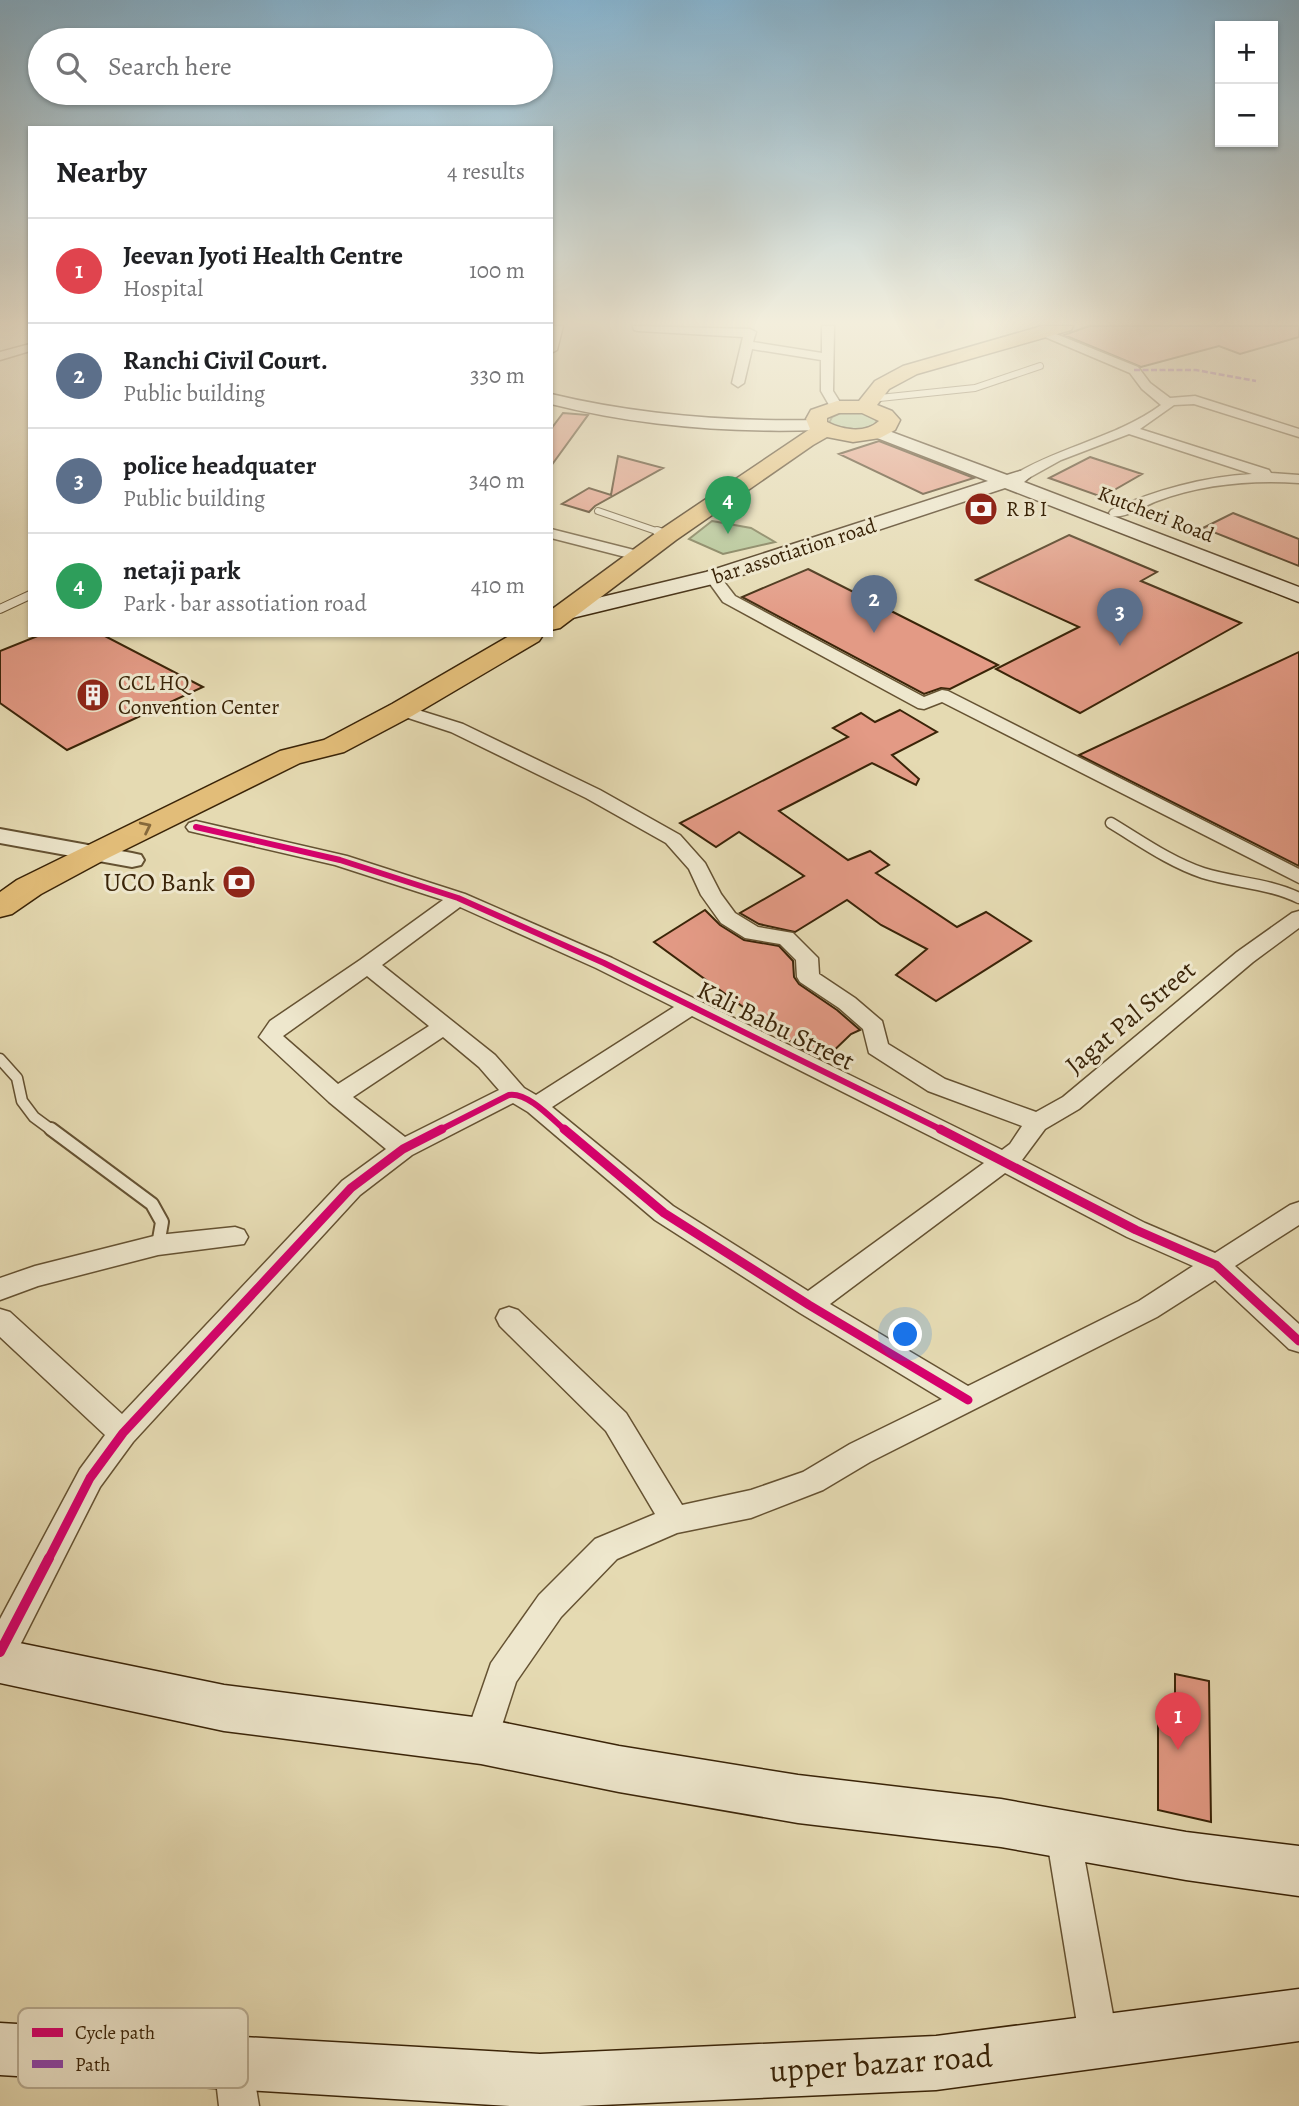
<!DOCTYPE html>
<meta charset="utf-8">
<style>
:root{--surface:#fff;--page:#f2f2f2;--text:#202124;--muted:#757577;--line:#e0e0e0;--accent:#8f2418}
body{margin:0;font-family:Alegreya,serif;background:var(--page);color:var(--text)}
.controls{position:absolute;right:21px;top:21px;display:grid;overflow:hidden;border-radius:0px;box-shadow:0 2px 5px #0004}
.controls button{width:63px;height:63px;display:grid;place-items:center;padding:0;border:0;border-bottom:2px solid var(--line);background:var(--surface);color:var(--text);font:35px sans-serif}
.you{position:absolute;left:906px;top:1335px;width:24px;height:24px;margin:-18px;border:5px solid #fff;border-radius:50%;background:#1a73e8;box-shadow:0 0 0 10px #1a73e833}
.badge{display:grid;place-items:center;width:46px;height:46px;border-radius:50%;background:var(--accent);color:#fff;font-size:23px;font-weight:700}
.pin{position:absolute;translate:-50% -58px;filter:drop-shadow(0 2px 4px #0008)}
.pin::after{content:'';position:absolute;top:37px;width:24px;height:21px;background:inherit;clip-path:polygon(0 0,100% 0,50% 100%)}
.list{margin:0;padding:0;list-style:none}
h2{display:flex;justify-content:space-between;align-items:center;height:91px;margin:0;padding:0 28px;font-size:30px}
h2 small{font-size:23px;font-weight:400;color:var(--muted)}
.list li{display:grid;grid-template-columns:46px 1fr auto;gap:21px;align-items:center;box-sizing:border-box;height:105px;padding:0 28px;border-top:2px solid var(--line)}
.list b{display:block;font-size:26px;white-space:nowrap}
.list p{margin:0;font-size:23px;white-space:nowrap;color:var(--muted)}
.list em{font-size:23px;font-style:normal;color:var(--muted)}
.icon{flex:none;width:38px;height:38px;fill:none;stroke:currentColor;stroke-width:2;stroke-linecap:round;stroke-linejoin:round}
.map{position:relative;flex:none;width:1299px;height:2106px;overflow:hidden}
.search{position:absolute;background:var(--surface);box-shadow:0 2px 5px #0004;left:28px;top:28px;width:525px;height:77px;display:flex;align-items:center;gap:18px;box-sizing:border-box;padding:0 24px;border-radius:38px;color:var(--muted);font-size:26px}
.panel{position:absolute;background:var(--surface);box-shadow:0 2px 5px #0004;left:28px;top:126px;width:525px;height:511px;border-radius:0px}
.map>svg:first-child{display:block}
.green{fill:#aec191;stroke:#74724c;stroke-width:2}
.building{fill:#e39a85;stroke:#3a2408;stroke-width:2}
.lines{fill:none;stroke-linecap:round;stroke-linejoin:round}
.service-far3-casing{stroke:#655232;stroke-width:8}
.service-far2-casing{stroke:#655232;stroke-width:10}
.service-far1-casing{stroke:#655232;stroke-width:13}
.service-casing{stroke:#655232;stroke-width:16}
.minor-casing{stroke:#655232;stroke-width:3}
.tertiary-casing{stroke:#655232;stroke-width:4}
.secondary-casing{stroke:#3a2408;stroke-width:3}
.primary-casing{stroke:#3a2408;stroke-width:3}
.service-far3{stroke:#eee7cd;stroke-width:6}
.service-far2{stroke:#eee7cd;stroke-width:8}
.service-far1{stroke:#eee7cd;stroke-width:10}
.service{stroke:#eee7cd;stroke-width:12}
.minor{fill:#eee7cd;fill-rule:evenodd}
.tertiary{fill:#eee7cd;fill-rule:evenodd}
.secondary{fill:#eee7cd;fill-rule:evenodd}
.primary{fill:#e2bd79;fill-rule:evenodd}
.quiet{stroke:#8e44ad;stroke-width:2.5;stroke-dasharray:6 2.5;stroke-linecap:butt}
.cycleway-far2-casing{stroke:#eee7cd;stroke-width:10}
.cycleway-far1-casing{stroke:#eee7cd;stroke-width:13}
.cycleway-casing{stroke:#eee7cd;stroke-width:15}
.cycleway-far2{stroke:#d6006c;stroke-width:6}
.cycleway-far1{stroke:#d6006c;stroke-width:9}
.cycleway{stroke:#d6006c;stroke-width:10}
.oneway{stroke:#86693b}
.labels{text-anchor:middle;stroke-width:6;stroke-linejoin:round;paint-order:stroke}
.far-poi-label{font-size:21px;fill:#3a2408;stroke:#eee7cd;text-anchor:start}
.far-street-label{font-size:21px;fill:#3a2408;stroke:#eee7cd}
.poi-label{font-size:26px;fill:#3a2408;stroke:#eee7cd;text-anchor:end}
.street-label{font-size:26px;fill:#3a2408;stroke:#eee7cd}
.near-street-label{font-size:32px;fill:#3a2408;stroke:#eee7cd}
.key{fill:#eee7cd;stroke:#b8ac92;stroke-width:2}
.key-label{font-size:19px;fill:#3a2408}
</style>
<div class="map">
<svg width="1299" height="2106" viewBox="0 0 1299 2106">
<rect width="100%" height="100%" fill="#e5dab2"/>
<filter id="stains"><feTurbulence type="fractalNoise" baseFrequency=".00286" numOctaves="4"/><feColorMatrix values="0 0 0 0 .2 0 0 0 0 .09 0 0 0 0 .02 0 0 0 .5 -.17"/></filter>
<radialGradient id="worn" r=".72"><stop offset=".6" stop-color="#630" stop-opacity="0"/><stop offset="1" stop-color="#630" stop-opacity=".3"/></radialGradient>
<path class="green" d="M847 410 873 411 877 424 860 430 828 425 832 417Z
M712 521 751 528 775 542 723 554 689 539Z"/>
<path class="building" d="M1089 326H1299V337L1240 354 1219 346 1141 367 1064 335Z
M563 413 588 415 551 466V429Z
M879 441 974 478 923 494 839 454Z
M618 456 663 468 595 506 589 512 562 504 589 488 611 495Z
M1090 457 1142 474 1102 497 1049 478Z
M1233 513 1299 539V566L1203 528Z
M1069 535 1157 572 1141 581 1241 623 1080 713 996 669 1079 627 976 580Z
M808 569 998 665 950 689 941 688 924 694 742 597Z
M40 635H103L203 687 67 750 0 703V651Z
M1299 652V866L1079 755Z
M900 710 937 732 892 755 919 779 916 785 872 763 779 811 848 860 870 851 889 865 876 873 957 927 986 912 1031 941 936 1001 896 975 927 949 881 925 847 900 795 932 759 924 740 913 804 876 739 832 716 847 680 823 848 737 833 728 861 713 875 722Z
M705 910 720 925 744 940 779 946 793 961 794 977 799 984 837 1010 860 1030 851 1034 824 1060 798 1047 654 942Z
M1175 1674 1209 1681 1211 1822 1158 1810V1715L1165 1717V1707L1175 1710Z"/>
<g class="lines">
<defs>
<path id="service-far3" d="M870 399 975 388 1040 366
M598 511 662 533"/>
<path id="service-far2" d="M657 531 668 535
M0 609 30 595"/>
<path id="service-far1" d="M1111 823C1141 841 1170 862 1203 873 1235 883 1268 883 1299 898
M0 1059 17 1078 22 1101 34 1117 53 1131"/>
<path id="service" d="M51 1129 152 1204 162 1222 158 1245"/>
<path id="minor" d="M551 326H563L557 350 551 353Z
M633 326 750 329 756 332 753 342 822 353V326H834L833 391 843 407 842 410H832L821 391V360L752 349 744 383 738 387 732 383 743 337 638 331 634 330Z
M1038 330H1046L1138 367 1150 383 1170 398 1195 396 1299 429V437L1194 404 1174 405 1140 429 1269 470 1271 473 1299 475V483C1251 480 1203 484 1157 501 1144 506 1125 519 1111 516L1109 513 1111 510C1156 490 1202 477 1252 474L1129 434 1061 460 1025 480H1015V474C1062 446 1117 437 1161 405L1142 389 1130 373 1038 334Z
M30 344V351L0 360V352Z
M551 529 646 553 649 556 641 561 551 538Z
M713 572 718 574 735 596 924 697 942 690 948 691 1299 869V883L942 702 924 709 918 708 723 602 705 577Z
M402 705 463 724 600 790 680 835 705 863 721 894 735 913 758 927 793 933 818 958 819 974 855 998 882 1021 888 1044 945 1079 1036 1112 1063 1097 1237 952 1292 913 1299 911V928L1253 962 1079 1109 1045 1129 1022 1160 1145 1223 1215 1253 1290 1205 1299 1202V1225L1235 1266 1299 1324V1352L1289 1349 1215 1280 1157 1317 870 1462 823 1490 751 1518 677 1533 617 1559 561 1617 516 1682 493 1753 481 1758 469 1753 464 1741 491 1663 539 1595 595 1539 655 1514 606 1431 500 1326 496 1318 500 1310 509 1307 518 1310 626 1413 682 1505 751 1490 803 1472 850 1444 942 1399 800 1313 655 1220 528 1112 513 1103 412 1155 360 1195 133 1442 100 1487 11 1663 0 1668V1619L80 1469 105 1435 0 1337V1309L10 1312 122 1414 342 1181 386 1149 329 1102 259 1037 270 1021 360 960 443 900 335 865 189 831 186 827 189 823 196 821 347 856 465 894 612 958 1002 1150 1010 1144 1022 1126 928 1091 869 1053 863 1029 839 1008 800 982 797 977 796 960 780 944 745 938 721 923 701 895 689 869 666 843 586 798 451 732 396 714 393 710ZM460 907 596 968 674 1007 536 1095 524 1088 495 1055 382 965ZM367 976 429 1026 338 1084 283 1036ZM692 1016 984 1163 808 1291 673 1206 552 1107ZM443 1037 479 1067 499 1090 405 1137 353 1097ZM1005 1173 1127 1237 1193 1266 1139 1301 968 1386 830 1304Z
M235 1227 244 1230 248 1237 244 1244 158 1255 38 1286 0 1300V1278L35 1266 158 1235Z
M1063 1817 1075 1822 1080 1834 1118 2042 1112 2055 1099 2061 1086 2055 1080 2042 1046 1834 1051 1822Z
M233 2044 247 2049 252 2063 259 2106H219L214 2063 219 2049Z"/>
<path id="tertiary" d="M0 829 132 853 141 855 144 860 141 865 132 867 0 843Z"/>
<path id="secondary" d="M551 394C639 415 728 422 818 420L827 425 818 430C728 433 639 426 551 404Z
M878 427 1007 475 1020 471 1027 473 1030 477 1024 482 1299 587V602L1005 488 721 582 564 620 556 618 553 613 556 608 706 572 988 481 872 436 869 432Z
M0 1639 224 1685 481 1718 619 1746 798 1775 1001 1799 1186 1832 1299 1846V1896L1186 1880 1001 1847 798 1823 619 1792 481 1764 224 1731 0 1683Z
M1299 1989V2041L936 2090 579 2106H510L0 2075V2023L540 2054 936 2036Z"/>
<path id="primary" d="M1042 326H1073L1071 330 917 374 889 389 877 405 892 411 900 420 895 430 880 438 853 442 827 437 813 445 676 540 560 628 551 630V610L660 530 810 429 806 419 811 410 837 401H859L875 381 903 366ZM839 413H862L879 421C865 434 843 430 827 422V418Z
M511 635H543L539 641 412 716 344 752 300 763 106 859 41 894 12 914 0 917V892L17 880 280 751 324 740 392 704Z"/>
</defs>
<use href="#service-far3" class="service-far3-casing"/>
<use href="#service-far2" class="service-far2-casing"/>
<use href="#service-far1" class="service-far1-casing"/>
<use href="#service" class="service-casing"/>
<use href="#minor" class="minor-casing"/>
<use href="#tertiary" class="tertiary-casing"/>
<use href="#secondary" class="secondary-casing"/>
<use href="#primary" class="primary-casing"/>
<use href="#service-far3" class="service-far3"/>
<use href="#service-far2" class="service-far2"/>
<use href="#service-far1" class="service-far1"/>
<use href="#service" class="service"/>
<use href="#minor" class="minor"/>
<use href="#tertiary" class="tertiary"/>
<use href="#secondary" class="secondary"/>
<use href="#primary" class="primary"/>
<path class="quiet" d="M1134 370H1196L1256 381"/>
<defs>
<path id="cycleway-far2" d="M196 827 340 860 458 898 604 963 944 1131
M438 1131 509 1095C528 1092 552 1119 566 1131"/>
<path id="cycleway-far1" d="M564 1129 664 1213 809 1305 968 1400
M940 1129 1136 1230 1216 1265 1299 1341
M48 1560 90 1478 123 1433 351 1188 403 1149 442 1129"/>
<path id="cycleway" d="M0 1652 49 1558"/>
</defs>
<use href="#cycleway-far2" class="cycleway-far2-casing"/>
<use href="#cycleway-far1" class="cycleway-far1-casing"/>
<use href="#cycleway" class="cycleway-casing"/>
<use href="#cycleway-far2" class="cycleway-far2"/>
<use href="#cycleway-far1" class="cycleway-far1"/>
<use href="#cycleway" class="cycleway"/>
</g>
<defs><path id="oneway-chevron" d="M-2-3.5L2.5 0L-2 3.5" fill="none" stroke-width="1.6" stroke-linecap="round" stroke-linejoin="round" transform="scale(1.75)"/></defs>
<use class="oneway" href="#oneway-chevron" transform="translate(146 827) rotate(-26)"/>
<linearGradient id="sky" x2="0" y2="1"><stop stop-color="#87b6d3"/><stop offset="0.52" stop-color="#f3eedc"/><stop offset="1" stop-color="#f3eedc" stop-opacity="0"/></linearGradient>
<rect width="1299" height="621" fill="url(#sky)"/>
<defs>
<symbol id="bank-disc" viewBox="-11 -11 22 22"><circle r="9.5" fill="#8f2418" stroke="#eee7cd"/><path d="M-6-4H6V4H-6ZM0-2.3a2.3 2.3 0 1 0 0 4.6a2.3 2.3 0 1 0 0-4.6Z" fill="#fff"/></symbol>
<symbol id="building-disc" viewBox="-11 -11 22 22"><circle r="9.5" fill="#8f2418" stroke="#eee7cd"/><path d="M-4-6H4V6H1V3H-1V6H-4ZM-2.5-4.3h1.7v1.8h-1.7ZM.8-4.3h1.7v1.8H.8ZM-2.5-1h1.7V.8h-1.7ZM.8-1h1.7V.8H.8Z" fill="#fff"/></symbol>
</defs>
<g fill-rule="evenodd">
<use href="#bank-disc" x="962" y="490" width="38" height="38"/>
<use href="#building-disc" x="74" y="676" width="38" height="38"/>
<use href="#bank-disc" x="220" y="863" width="38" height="38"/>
</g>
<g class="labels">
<g class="far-poi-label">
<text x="1006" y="516">R B I</text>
<text x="118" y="690">CCL HQ<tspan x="118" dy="24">Convention Center</tspan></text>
</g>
<g class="far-street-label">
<text transform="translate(1156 514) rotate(21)" y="7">Kutcheri Road</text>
<text transform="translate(794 551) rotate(-18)" y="7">bar assotiation road</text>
</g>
<g class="poi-label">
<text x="215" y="891">UCO Bank</text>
</g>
<g class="street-label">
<text transform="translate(1130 1017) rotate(-40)" y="9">Jagat Pal Street</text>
<text transform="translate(776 1025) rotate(26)" y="9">Kali Babu Street</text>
</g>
<g class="near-street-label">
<text transform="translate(881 2063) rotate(-4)" y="11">upper bazar road</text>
</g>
</g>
<rect x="18" y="2008" width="230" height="80" rx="10" class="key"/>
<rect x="32" y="2028" width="31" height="9" fill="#d6006c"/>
<rect x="32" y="2060" width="31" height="8" fill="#8e44ad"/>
<g class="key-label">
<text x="75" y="2039">Cycle path</text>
<text x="75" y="2071">Path</text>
</g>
<rect width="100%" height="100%" filter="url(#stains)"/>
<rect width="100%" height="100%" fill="url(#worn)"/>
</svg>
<div class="controls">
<button>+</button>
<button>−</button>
</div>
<div class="you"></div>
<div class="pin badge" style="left:1178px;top:1750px;background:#e0444e">1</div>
<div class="pin badge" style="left:874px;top:633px;background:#5c6f8a">2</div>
<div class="pin badge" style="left:1120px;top:646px;background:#5c6f8a">3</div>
<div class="pin badge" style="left:728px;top:534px;background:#2e9e5b">4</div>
<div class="search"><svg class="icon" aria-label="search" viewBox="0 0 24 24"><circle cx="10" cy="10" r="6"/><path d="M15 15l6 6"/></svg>Search here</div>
<section class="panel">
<h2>Nearby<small>4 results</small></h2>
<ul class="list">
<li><span class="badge" style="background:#e0444e">1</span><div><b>Jeevan Jyoti Health Centre</b><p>Hospital</p></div><em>100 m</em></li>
<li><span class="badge" style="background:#5c6f8a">2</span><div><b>Ranchi Civil Court.</b><p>Public building</p></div><em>330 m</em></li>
<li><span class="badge" style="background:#5c6f8a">3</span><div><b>police headquater</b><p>Public building</p></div><em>340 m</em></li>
<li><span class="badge" style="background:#2e9e5b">4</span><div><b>netaji park</b><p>Park · bar assotiation road</p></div><em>410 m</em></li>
</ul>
</section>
</div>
